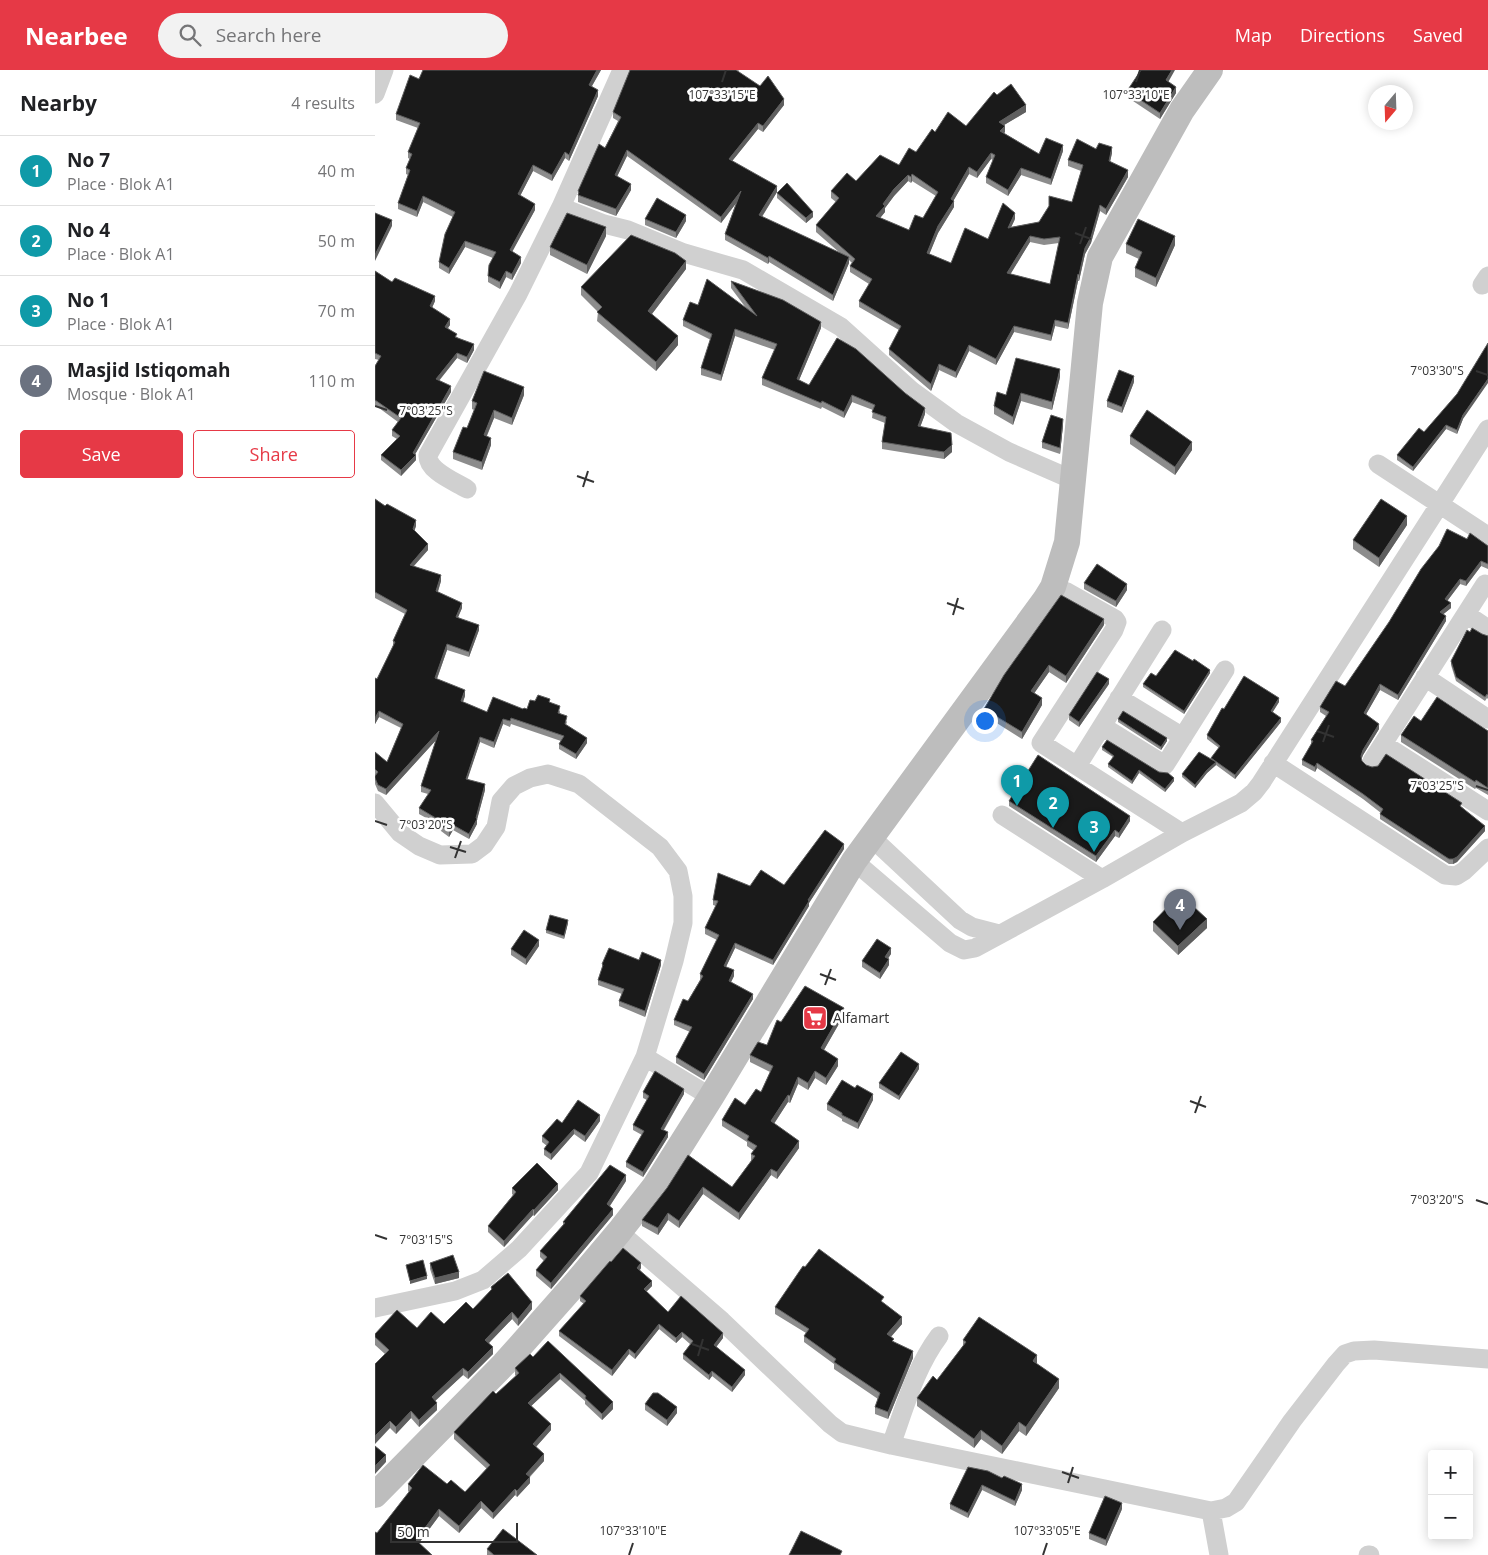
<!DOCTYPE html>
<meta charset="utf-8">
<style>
:root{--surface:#fff;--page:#f2f2f2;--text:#202124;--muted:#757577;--line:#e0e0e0;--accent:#e63946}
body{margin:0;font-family:"Open Sans",sans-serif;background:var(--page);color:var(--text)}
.controls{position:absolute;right:15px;bottom:15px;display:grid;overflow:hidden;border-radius:5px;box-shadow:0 2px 12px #0003}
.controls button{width:45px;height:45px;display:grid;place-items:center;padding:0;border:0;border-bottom:1px solid var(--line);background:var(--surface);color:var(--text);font:25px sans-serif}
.compass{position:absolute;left:993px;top:15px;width:45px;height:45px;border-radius:50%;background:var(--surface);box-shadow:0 2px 12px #0003;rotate:199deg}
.scale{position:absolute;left:15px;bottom:12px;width:128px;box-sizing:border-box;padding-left:5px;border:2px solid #333;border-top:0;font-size:14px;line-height:18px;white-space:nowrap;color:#333;-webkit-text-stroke:4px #fff;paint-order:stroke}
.you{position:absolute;left:609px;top:650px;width:18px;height:18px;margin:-12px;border:4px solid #fff;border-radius:50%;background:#1a73e8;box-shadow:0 0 0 8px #1a73e833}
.badge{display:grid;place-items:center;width:32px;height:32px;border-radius:50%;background:var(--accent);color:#fff;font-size:16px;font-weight:700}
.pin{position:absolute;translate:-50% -41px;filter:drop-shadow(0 1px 2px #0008)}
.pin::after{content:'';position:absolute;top:26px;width:18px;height:15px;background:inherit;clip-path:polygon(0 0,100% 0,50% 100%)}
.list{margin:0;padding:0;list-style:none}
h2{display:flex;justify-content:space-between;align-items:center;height:65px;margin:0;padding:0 20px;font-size:21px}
h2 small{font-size:16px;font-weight:400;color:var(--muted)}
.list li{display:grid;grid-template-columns:32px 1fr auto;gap:15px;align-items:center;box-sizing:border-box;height:70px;padding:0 20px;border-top:1px solid var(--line)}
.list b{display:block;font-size:19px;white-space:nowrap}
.list p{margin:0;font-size:16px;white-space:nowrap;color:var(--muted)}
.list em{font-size:16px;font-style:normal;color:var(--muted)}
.actions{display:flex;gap:10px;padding:15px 20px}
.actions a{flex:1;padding:11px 0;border:1px solid var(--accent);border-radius:5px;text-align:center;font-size:18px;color:var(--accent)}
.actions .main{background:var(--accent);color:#fff}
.icon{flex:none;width:28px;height:28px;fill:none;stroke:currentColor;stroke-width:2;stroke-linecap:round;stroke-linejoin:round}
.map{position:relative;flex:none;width:1113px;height:1485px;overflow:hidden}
header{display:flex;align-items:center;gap:30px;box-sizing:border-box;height:70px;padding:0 25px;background:var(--accent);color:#fff}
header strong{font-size:24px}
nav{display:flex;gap:28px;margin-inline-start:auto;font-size:18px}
.search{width:350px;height:45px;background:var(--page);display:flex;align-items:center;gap:12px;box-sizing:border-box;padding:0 18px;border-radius:28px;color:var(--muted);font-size:19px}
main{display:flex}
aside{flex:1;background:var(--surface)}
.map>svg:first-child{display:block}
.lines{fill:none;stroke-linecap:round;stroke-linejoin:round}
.street{stroke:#d0d0d0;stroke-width:19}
.secondary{stroke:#bdbdbd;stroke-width:26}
.wall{fill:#8c8c8c;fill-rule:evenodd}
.shaded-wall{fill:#5f5f5f}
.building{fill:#1a1a1a;stroke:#5f5f5f;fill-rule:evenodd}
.ticks{fill:none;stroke:#333;stroke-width:2}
.labels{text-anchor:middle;stroke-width:5;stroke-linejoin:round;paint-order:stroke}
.poi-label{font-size:14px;fill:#333;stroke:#fff;text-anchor:start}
.ticks-label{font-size:12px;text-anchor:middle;fill:#333;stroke:#fff;stroke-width:5;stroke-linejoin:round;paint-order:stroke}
</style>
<header>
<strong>Nearbee</strong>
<div class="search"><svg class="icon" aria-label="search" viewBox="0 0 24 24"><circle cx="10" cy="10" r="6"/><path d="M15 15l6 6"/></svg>Search here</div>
<nav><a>Map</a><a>Directions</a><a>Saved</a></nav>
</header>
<main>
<aside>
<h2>Nearby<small>4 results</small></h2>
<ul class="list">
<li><span class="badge" style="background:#0f9aa8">1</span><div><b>No 7</b><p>Place · Blok A1</p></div><em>40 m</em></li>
<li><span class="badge" style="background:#0f9aa8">2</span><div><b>No 4</b><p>Place · Blok A1</p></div><em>50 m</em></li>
<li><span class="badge" style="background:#0f9aa8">3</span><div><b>No 1</b><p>Place · Blok A1</p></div><em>70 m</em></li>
<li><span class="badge" style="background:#6b7280">4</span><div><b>Masjid Istiqomah</b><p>Mosque · Blok A1</p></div><em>110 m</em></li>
</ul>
<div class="actions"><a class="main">Save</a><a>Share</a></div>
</aside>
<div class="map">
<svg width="1113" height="1485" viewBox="0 0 1113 1485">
<rect width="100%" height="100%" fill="#fff"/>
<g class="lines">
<path class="street" d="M247 0 186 137 229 154 253 160 309 183 368 200 466 257 537 321 581 353 634 382 698 410
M0 24 9 0
M1107 215 1113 206
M1003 394 1113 466
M92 419C79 411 52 401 53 385L143 224 186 137
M678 517 692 522 740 549 742 552 739 560 666 673 807 763
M1091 544 1113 559
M1050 607 1113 649
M744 628 808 667
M727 656 790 695 850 600
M1008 674 1113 741
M997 691 1110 514
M898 693 1070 805 1081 806 1089 801 1113 778
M702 696 787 560
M0 733 25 763 44 776 65 785 97 784 109 775 121 757 126 731 139 716 155 708 173 704 204 714 285 777 303 801 308 826V853L299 891 270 987 214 1103 144 1179 108 1210 80 1221 0 1238
M627 745 727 809
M496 767 585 850 597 857 624 864
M479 791 575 873 589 880 600 878 727 809 807 763 866 733 879 722 886 713 1113 359
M270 987 336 1027
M244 1162 347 1251 455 1354 467 1363 516 1375 836 1441 851 1438 861 1432 917 1351 961 1294 970 1284 979 1281 999 1280 1113 1289
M516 1375C530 1337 540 1298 564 1266
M836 1441 844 1485
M993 1485H995"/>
<path class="secondary" d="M0 1425 129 1294 200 1214 244 1162 280 1116 336 1027 479 791 670 530 678 517 692 472 715 233 725 187 807 40 835 0"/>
</g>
<path class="wall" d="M48 0H226L217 16 223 26 194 91 190 88 177 111 158 101 145 126 160 140 137 181 146 193 137 210 131 207 125 219 113 212V206L118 188 90 177 74 204 64 198V192L78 147 48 132 42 147 23 139V133L33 105 31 104V98L35 89 33 88V82L43 58 21 50V44L44 9Z
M364 0 363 2 409 35 388 62 383 59 357 91 402 122 387 147 465 183 441 162V155L461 132 456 128V121L481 111 524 95 541 82 560 62 591 56 622 25 651 42 629 55 630 62 629 63 664 84 688 81 676 115 646 105 633 126 611 113V107L618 90 616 89 602 108 594 104 578 131 579 137 563 163 554 184 576 193 613 169 640 149 636 157 664 152 697 132 706 101 693 96V90L721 79 737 83 735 91 753 107 731 145 725 141 716 173 710 184 704 211H703L693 259 680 256 676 271 639 262 621 295 594 281 581 308 564 300 556 321 514 285V279L524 260 484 237V231L494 214 475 202V196L477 193 474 190V193L458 231 394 192 393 194 350 170V164L361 133 346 153 252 86 242 106 256 120 241 146 203 132V121L230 78 243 51 238 48V42ZM533 111 536 113 537 111 561 126 548 148 534 160 505 148 510 142V138L519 126ZM655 172 669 175 684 173 675 214 635 204Z
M752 21 801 23 785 49 752 27Z
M402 123 438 147 431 153 402 128Z
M270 149 311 151 301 168 270 155Z
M231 166 212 204 175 185V177Z
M751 174 800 175 781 217 760 207V198L764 189 751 183Z
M311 199 277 244 303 275 281 301 222 251 223 242 206 225V217Z
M0 201 17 212 60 231 57 238 75 255 73 258 82 267 99 280 92 293 82 288 64 311 76 322 40 384 41 390 26 406 6 390V385L22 369 17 366V360L23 352 0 335V296L4 290 0 289Z
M356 211 446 258 424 310 434 315 462 268 550 344 545 357 577 382 569 389 507 379V372L510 353 497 348 498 340 477 332 469 348 447 337 446 339 387 315V308L400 280 360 266 346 311 326 305V298L336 270 308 256V250L323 235 371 238 356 218Z
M685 307 677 340 646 331 638 355 619 344V336L631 325Z
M759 312 747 343 732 337V331Z
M149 325 137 355 119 348 112 366 116 375 107 400 78 389V382L92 358 99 340 97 339V331Z
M1088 349 1082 364 1071 359 1038 401 1022 390V385L1049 362Z
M688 355 685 384 667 378V372Z
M755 366 817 380 800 405 755 374Z
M0 429 41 456 39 461 53 480 39 496 66 511 63 522 87 538 83 547 104 560 94 587 72 580 62 609 90 626 88 632 112 642 148 639H152L160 631 175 632 185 641V643L192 652 191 655 212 673 201 689 184 679V674L186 671 136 654 135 657 128 654 119 678 105 672 92 709 110 720 102 749V754L94 769 78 760 74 767 62 758V754L44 744V738L53 724 46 722V716L61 670 11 725 3 721 0 714V682L12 692 26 658 4 647 0 654V608L2 609 18 576V571L30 544 0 528Z
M1032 455 1004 497 978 479V470Z
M1092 469 1108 472 1113 476V499L1106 496 1091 516 1085 514 1072 531 1076 538 1068 544 1071 551 1023 630 1005 620 991 644 1004 659 988 685 986 689 987 691 991 695 1087 737 1110 761 1082 792 1078 794H1074L1005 749V744L1006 743 988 729 942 698 940 702 927 695V690L936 675V670L951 646 945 642V637L970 616Z
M709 513 752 520 741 537 709 519Z
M729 555 691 613 674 602 659 623 667 635 647 669 609 645V639Z
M1095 562 1113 566V629L1112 628 1110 631 1081 611 1076 595V591Z
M835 603 809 644 768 617V614L781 606Z
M734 614 704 657 694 650V645Z
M904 632 897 642 906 652 860 709 841 695 832 703 820 718 807 707V704L836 690V688L844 678 832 669V665L849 639Z
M743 649 792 671 786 680 743 652Z
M1046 651 1113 661V725L1101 718 1100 719 1026 672V665Z
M727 677 799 711 790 722 764 703 757 714 733 697V694L738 687 727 680Z
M634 731 755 751 744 768 740 766 721 792 634 736Z
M469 779 434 833V836L398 895 360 878 351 897 359 906 356 912 378 929 329 1010 301 993V987L315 962 299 955V950L313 931 325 910V904L342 870 330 864V858L341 836 338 835V830L375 816 409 815Z
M778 852 832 858 803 885 778 861Z
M193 853 189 869 171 863V860Z
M164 876 151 895 136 885V879Z
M516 884 513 888 514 895 505 909 487 897V891Z
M264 890 286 895 270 947 244 936V931L247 924 223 915V910L227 899V894Z
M469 945 449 980 463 996 451 1015 440 1008 433 1020 423 1014 415 1033 413 1032 399 1054 424 1078 402 1109 396 1105 364 1150 328 1124 304 1158 293 1150 283 1165 267 1156V1150L292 1118 313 1085 357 1117 376 1091V1084L379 1081 372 1076V1072L347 1056V1050L370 1035 386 1022 395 1002 375 992V985L392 975 406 952Z
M544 999 524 1030 504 1018V1013Z
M268 1022 309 1024 289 1060 293 1067 268 1107 251 1097V1092L267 1065 258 1060V1055L272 1030 268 1028Z
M498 1030 483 1059 467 1051V1049L452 1040V1034Z
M225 1051 210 1072 199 1064 176 1090 169 1085V1079L172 1076 167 1072V1066L187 1053Z
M251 1111 235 1136 238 1145 176 1219 161 1206V1200L169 1191 165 1187V1181L188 1155V1152Z
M137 1118 183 1120 159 1146 158 1145 129 1177 113 1162V1156L138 1125 137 1124Z
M236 1192 266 1198 265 1200 277 1216 271 1222 293 1242 348 1268 341 1277 370 1305 357 1322 337 1306 334 1310 308 1289V1284L315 1274 307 1267 301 1273 284 1259 260 1289 254 1284 237 1306 184 1266V1261L209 1234 205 1231V1226Z
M55 1193 84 1208 60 1214 55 1199Z
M116 1217 157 1239 143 1256 137 1249 114 1273 118 1284 93 1309 88 1305 60 1330 62 1340 44 1357 36 1348 21 1364 15 1358 10 1284 0 1275V1264L69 1254 98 1239 116 1221Z
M509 1233 527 1254 516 1267 519 1272 538 1288 513 1349 500 1344V1337L503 1329 459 1299V1294L429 1272V1266L431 1263 400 1244V1237Z
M588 1270 662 1294 684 1318 651 1366 644 1361 627 1384 606 1369 599 1378 542 1336V1328L562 1310 588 1276Z
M173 1271 238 1339 227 1350 210 1334V1331L185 1309 156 1336 176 1360 161 1377 169 1391 155 1407V1413L142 1427 140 1425 118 1449 106 1438 84 1463 64 1446 44 1473 2 1463 34 1422 33 1421V1414H72L90 1422 112 1399 79 1369V1362L141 1306 140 1305V1298L158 1287Z
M270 1334 302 1343 292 1356 270 1340Z
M593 1397 627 1408 647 1420 640 1436 607 1420 593 1448 575 1439V1434Z
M747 1439 731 1476 714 1469V1463Z
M112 1479 162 1485H112Z"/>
<path class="shaded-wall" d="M222 0H226L214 21V15Z
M797 0H800L791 16V10Z
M801 17V23L785 49V43Z
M223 20V26L194 91V85Z
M409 29V35L388 62V56Z
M651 35V42L624 58V52Z
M383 53V59L354 95V89Z
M630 56V62L625 68V61Z
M688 75V81L676 115V109Z
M737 77V83L734 97V91Z
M252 80V86L240 111V105Z
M190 82V88L177 111V105Z
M616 83V89L602 108V102Z
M158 95V101L143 130V124Z
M594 97V104L576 135V129Z
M646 98V105L633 126V120Z
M753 100V107L731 145V139Z
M537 104V111L536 113V107Z
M533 105V111L519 126 510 138V142L501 153V146L508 134 519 119Z
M256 114V120L241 146V139Z
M402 116V122L384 151V145Z
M366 121V127L346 153V147Z
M48 126V132L42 147V141Z
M579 131V137L563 163 552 190V183L563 156Z
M160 134V140L135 186V180Z
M725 135V141L716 173 710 184 704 211V205L710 178Z
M438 142V147L431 153V148Z
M640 143V149L633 164V158Z
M311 145V151L301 168V162Z
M17 150V156L0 191V185Z
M231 157V166L212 204V195Z
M655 166V172L632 210V203Z
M800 166V175L781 217V208Z
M90 171V177L74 204V198Z
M394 186V192L393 194V188Z
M146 187V193L137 210V204Z
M474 187V193L458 231V225Z
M311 191V199L273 249V241Z
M131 201V207L125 219V212Z
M703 204V211L693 259V253Z
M60 226V231L55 242V236Z
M75 249V255L70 262V257Z
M680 250V256L676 271V265Z
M446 252V258L422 315V309Z
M639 256V262L621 295V289Z
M360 259V266L346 311V305Z
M303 266V275L281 301V292Z
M99 274V280L92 293V287Z
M594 275V281L581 308V302Z
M82 283V288L61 314V309Z
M564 294V300L556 321V314Z
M685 299V307L677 340V332Z
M759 306V312L747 343V337Z
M1113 309V313L1088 349 1082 364V360L1088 345Z
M76 316V322L38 388V383Z
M149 317V325L137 355V348Z
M646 323V331L638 355V347Z
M477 325V332L469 348V342Z
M550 338V344L543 363V356Z
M119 340V348L109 372V365Z
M688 349V355L685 384V378Z
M1071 355V359L1038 401V397Z
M116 368V375L107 400V392Z
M817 372V380L800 405V397Z
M577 375V382L569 389V382Z
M41 385V390L26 406V400Z
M1032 446V455L1004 497V488Z
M41 450V456L38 465V459Z
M53 474V480L35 500V495Z
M1106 491V496L1091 516V511Z
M66 505V511L61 527V521Z
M1085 509V514L1070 534V529Z
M752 514V520L741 537V531Z
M87 533V538L81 552V547Z
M1076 533V538L1065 547V542Z
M1071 546V551L1023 630V625Z
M729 549V555L691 613V606Z
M104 555V560L94 587V582Z
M72 574V580L60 614V608Z
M674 595V602L656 628V621Z
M835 600V603L809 644V641Z
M734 609V614L704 657V652Z
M1005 614V620L989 648V643Z
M90 620V626L86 637V631Z
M667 628V635L647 669V662Z
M904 628V632L896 645V641Z
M4 641V647L0 654V648Z
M906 648V652L860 709V705Z
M128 649V654L119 678V672Z
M1004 654V659L988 685 986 691V686L988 680Z
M64 661V667L11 725V719Z
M105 667V672L91 714V709Z
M212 668V673L201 689V684Z
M792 668V671L786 680V677Z
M841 692V695L832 703 820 718V715L832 700Z
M942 693V698L940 702V697Z
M764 700V703L757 714V711Z
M799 708V711L790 722V719Z
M110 714V720L102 750V749V754L94 769V764L101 748Z
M755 746V751L744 768V763Z
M78 755V760L74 767V761Z
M1110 756V761L1082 792 1078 794V789Z
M740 760V766L721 792V786Z
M469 774V779L434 833V836L398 895V890L433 830Z
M832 849V858L803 885V876Z
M193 850V853L189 869V866Z
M164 870V876L151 895V889Z
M360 873V878L349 901V896Z
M516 878V884L510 893V887Z
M514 889V895L505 909V903Z
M286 890V895L270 947V941Z
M359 900V906L354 916V911Z
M378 924V929L329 1010V1004Z
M469 938V945L446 985V978Z
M463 989V996L451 1015V1008Z
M544 994V999L524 1030V1026Z
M440 1001V1008L433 1020V1013Z
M423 1007V1014L415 1033V1026Z
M309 1019V1024L286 1064V1059Z
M498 1024V1030L483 1059V1053Z
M413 1025V1032L396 1058V1051Z
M225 1045V1051L210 1072V1066Z
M199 1059V1064L176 1090V1084Z
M293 1062V1067L268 1107V1102Z
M424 1071V1078L402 1109V1102Z
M396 1099V1105L364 1150V1143Z
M251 1105V1111L232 1140V1134Z
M183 1114V1120L159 1146V1140Z
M328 1117V1124L304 1158V1151Z
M158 1139V1145L129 1177V1171Z
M238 1139V1145L176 1219V1213Z
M293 1143V1150L283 1165V1158Z
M266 1193V1198L262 1203V1198Z
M84 1202V1208L60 1214V1208Z
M52 1206V1209L35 1214V1211Z
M277 1211V1216L269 1224V1219Z
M157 1232V1239L143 1256V1249Z
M137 1242V1249L110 1277V1270Z
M527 1247V1254L512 1271V1264Z
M284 1254V1259L260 1289V1284Z
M307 1262V1267L301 1273V1268Z
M348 1263V1268L339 1280V1275Z
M118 1277V1284L93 1309V1302Z
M254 1279V1284L237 1306V1300Z
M538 1281V1288L513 1349V1342Z
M662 1285V1294L658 1291Z
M88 1298V1305L57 1334V1327Z
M370 1300V1305L357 1322V1317Z
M337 1301V1306L334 1310V1305Z
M185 1303V1309L153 1339V1333Z
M684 1309V1318L651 1366V1357Z
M238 1332V1339L227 1350V1344Z
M62 1333V1340L44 1357V1350Z
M302 1337V1343L292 1356V1350Z
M36 1341V1348L21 1364V1357Z
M15 1351V1358L0 1374V1366Z
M644 1352V1361L627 1384V1376Z
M176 1354V1360L158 1380V1374Z
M606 1360V1369L599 1378V1369Z
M169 1384V1391L151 1410V1404Z
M11 1385V1392L0 1404V1396Z
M155 1407V1413L142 1427V1421Z
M647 1414V1420L640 1436V1431Z
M607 1415V1420L593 1448V1443Z
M140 1419V1425L118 1449V1443Z
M106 1431V1438L84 1463V1456Z
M747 1433V1439L731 1476V1470Z
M64 1439V1446L41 1477V1470Z"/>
<path class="building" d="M48 0H222L214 15 223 20 194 85 190 82 177 105 158 95 143 124 160 134 135 180 146 187 137 204 131 201 125 212 113 206 114 195 121 182 90 171 74 198 64 192 70 164 80 142 48 126 42 141 23 133 35 100 31 98 37 84 33 82 45 53 21 44 35 5 44 9Z
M255 0H361L385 16 393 6 409 29 388 56 383 53 354 89 402 116 384 145 474 187 458 225 394 186 393 188 350 164 366 121 346 147 252 80 240 105 256 114 241 139 203 125 204 122 203 121 224 74 230 78 246 47 238 42Z
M766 0H797L791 10 801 17 785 43 752 21Z
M636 14 651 35 624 52 630 56 625 61 664 84 671 68 688 75 676 109 646 98 633 120 611 107 620 85 616 83 602 102 594 97 576 129 579 131 563 156 552 183 576 193 590 158 613 169 628 133 640 143 633 158 664 152 674 136V126L697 132 708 95 693 90 702 69 721 79 724 73 737 77 734 91 753 100 731 139 725 135 716 167 710 178 704 205 703 204 693 253 680 250 676 265 639 256 621 289 594 275 581 302 564 294 556 314 514 279 526 256 484 231 497 209 475 196 480 189 441 155 464 128 456 121 472 103 481 111 505 85 524 95 534 78 541 82 557 59 560 62 573 42 591 56 619 22 622 25ZM537 104 563 122 548 148 540 145 534 160 501 146 510 136 508 134 519 119 533 105 536 107ZM655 166 669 169 685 167 675 214 632 203Z
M412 113 438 142 431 148 402 123Z
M282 128 311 145 301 162 270 149Z
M0 143 17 150 0 185Z
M192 143 231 157 212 195 175 177Z
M763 149 800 166 781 208 760 198 767 182 751 174Z
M256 165 300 183 311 191 273 241 303 266 281 292 222 242 227 237 206 217Z
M0 201 17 212 20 208 60 226 55 236 75 249 70 257 82 264 80 267 99 274 92 287 82 283 61 309 76 316 38 383 41 385 26 400 6 385 25 366 17 360 26 348 0 330V296L6 286 0 283Z
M332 209 382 246 356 211 408 230 446 252 422 309 434 315 462 268 481 279 530 323 550 338 543 356 576 363 577 375 569 382 507 372 511 347 497 342 500 335 477 325 469 342 447 331 446 333 387 308 402 274 360 259 346 305 326 298 337 264 308 250 315 232 323 235Z
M1113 273V309L1088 345 1082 360 1071 355 1038 397 1022 385 1044 358 1049 362 1082 324Z
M641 288 685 299 677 332 646 323 638 347 619 336 622 322 631 325Z
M744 300 759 306 747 337 732 331Z
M109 301 149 317 137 348 119 340 109 365 116 368 107 392 78 382 88 357 92 358 102 333 97 331Z
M772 340 817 372 800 397 755 366Z
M676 345 688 349 685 378 667 372Z
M0 429 10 436 12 434 41 450 38 459 53 474 35 495 66 505 61 521 87 533 81 547 104 555 94 582 72 574 60 608 90 620 86 631 112 642 118 627 148 639 149 638 152 639 155 630 160 631 163 625 175 629 174 632 185 636 183 643 192 646 190 654 212 668 201 684 184 674 189 666 136 648 135 651 128 649 119 672 105 667 91 709 110 714 101 748 102 749 94 764 78 755 74 761 62 753 64 750 44 738 56 720 46 716 64 661 11 719 3 715 0 708V706L3 702 0 699V682L12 692 28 654 4 641 0 648V608L2 609 20 572 18 571 32 540 0 522Z
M1006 429 1032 446 1004 488 978 470Z
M1072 459 1092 469 1095 463 1113 476V494L1106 491 1091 511 1085 509 1070 529 1076 533 1065 542 1071 546 1023 625 1005 614 989 643 1004 654 988 680 986 686 987 691 991 695 997 697 1003 696 1011 684 1087 733 1085 736 1110 756 1082 787 1078 789H1074L1005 744 1008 739 988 724 942 693 940 697 927 690 938 671 936 670 954 642 945 637 948 632 961 611 970 616 1014 552 1046 499 1064 476Z
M722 494 752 514 741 531 709 513Z
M686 525 729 549 691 606 674 595 656 621 667 628 647 662 609 639 629 605Z
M1097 558 1107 564 1113 566V625L1112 624 1110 627 1081 607 1076 591 1092 560 1095 562Z
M800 580 818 591 819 589 835 600 809 641 768 614 776 603 781 606Z
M722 602 734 609 704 652 694 645Z
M869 606 904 628 896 641 906 648 860 705 836 688 845 676 832 665 847 638 849 639Z
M1062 627 1113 661V718L1101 710 1100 712 1026 665 1039 646 1046 651Z
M748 641 792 668 786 677 743 649Z
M732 670 784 702 793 703 799 708 790 719 764 700 757 711 733 694 739 686 727 677Z
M824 682 841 692 832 700 820 715 807 704Z
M663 685 755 746 744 763 740 760 721 786 634 731Z
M450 760 469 774 433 830 434 831 398 890 360 873 349 896 359 900 354 911 378 924 329 1004 301 987 317 957 299 950 308 929 313 931 328 906 325 904 344 865 330 858 343 831 338 830 343 803 375 816 386 800 409 815Z
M805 824 832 849 803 876 778 852Z
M175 845 193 850 189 866 171 860Z
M149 860 164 870 151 889 136 879Z
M502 869 516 878 510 887 514 889 505 903 487 891Z
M234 878 264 890 267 882 286 890 270 941 244 931 249 919 223 910 228 895 227 894Z
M430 916 469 938 446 978 463 989 451 1008 440 1001 433 1013 423 1007 415 1026 413 1025 396 1051 424 1071 402 1102 396 1099 364 1143 328 1117 304 1151 293 1143 283 1158 267 1150 292 1118 313 1085 357 1117 380 1086 376 1084 382 1076 372 1070 374 1066 347 1050 360 1028 370 1035 381 1019 386 1022 398 996 375 985 383 972 392 975 402 950 406 952Z
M526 982 544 994 524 1026 504 1013Z
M280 1001 309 1019 286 1059 293 1062 268 1102 251 1092 269 1061 258 1055 274 1026 268 1022Z
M467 1010 480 1018 482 1015 498 1024 483 1053 467 1045V1043L452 1034Z
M203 1030 225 1045 210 1066 199 1059 176 1084 169 1079 174 1072 167 1066 182 1049 187 1053Z
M162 1093 183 1114 159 1140 158 1139 129 1171 113 1156 141 1122 137 1118Z
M235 1095 251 1105 232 1134 238 1139 176 1213 161 1200 172 1187 165 1181 190 1153 188 1152Z
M248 1178 266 1193 262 1198 277 1211 269 1219 293 1242 306 1226 348 1263 339 1275 370 1300 357 1317 337 1301 334 1305 308 1284 318 1271 307 1262 301 1268 284 1254 260 1284 254 1279 237 1300 184 1261 211 1231 205 1226 235 1191 236 1192Z
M444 1179 509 1227 506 1231 527 1247 512 1264 519 1269 517 1271 538 1281 513 1342 500 1337 505 1323 459 1292 461 1289 429 1266 434 1259 400 1237 428 1196 430 1197Z
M78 1185 84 1202 60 1208 55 1193Z
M48 1190 52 1206 35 1211 31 1195Z
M133 1203 157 1232 143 1249 137 1242 110 1270 118 1277 93 1302 88 1298 57 1327 62 1333 44 1350 36 1341 21 1357 15 1351 0 1366V1294L14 1280 0 1267V1264L22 1240 42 1258 56 1242 69 1254 91 1232 98 1239 117 1219 116 1217Z
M604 1247 662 1285 658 1291 684 1309 651 1357 644 1352 627 1376 606 1360 599 1369 542 1328 558 1306 562 1310 591 1272 588 1270Z
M173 1271 238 1332 227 1344 210 1328 211 1326 185 1303 153 1333 176 1354 158 1374 169 1384 151 1404 155 1407 142 1421 140 1419 118 1443 106 1431 84 1456 64 1439 41 1470 57 1485H0V1462L2 1463 37 1418 33 1414 48 1395 72 1414 76 1410 90 1422 115 1395 79 1362 118 1321 121 1324 144 1303 140 1298 155 1284 158 1287Z
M278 1323H283L302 1337 292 1350 270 1334Z
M0 1376 11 1385 0 1396Z
M593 1397 613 1401 627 1408 629 1406 647 1414 640 1431 607 1415 593 1443 575 1434Z
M730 1426 747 1433 731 1470 714 1463Z
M128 1459 162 1485H119L112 1479Z
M426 1461 467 1481 465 1485H414Z"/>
<path class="ticks" d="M347 12 351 0M761 12 765 0M700 163 716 169M705 174 711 157M1101 301 1113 305M0 336 12 340M202 406 219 412M208 417 213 401M572 533 589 539M578 545 583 528M942 661 959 667M948 672 954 655M1101 716 1113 720M0 751 12 755M75 777 91 782M80 788 86 771M445 904 461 910M450 915 456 899M815 1031 831 1037M820 1043 826 1026M1101 1130 1113 1134M0 1165 12 1169M317 1274 334 1280M323 1286 328 1269M687 1402 704 1408M693 1413 698 1397M254 1485 258 1473M668 1485 672 1473"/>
<defs>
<symbol id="supermarket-square" viewBox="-11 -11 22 22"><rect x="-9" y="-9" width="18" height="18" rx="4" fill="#e63946" stroke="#fff"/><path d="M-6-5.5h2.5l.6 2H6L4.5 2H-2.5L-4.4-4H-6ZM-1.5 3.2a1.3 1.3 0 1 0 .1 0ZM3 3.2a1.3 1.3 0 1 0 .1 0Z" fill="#fff"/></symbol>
</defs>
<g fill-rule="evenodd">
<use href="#supermarket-square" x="426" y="934" width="28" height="28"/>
</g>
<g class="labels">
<g class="poi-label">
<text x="458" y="953">Alfamart</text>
</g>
</g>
<g class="ticks-label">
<text x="347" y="29">107°33'15"E</text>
<text x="761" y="29">107°33'10"E</text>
<text x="1062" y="305">7°03'30"S</text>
<text x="51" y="345">7°03'25"S</text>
<text x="1062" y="720">7°03'25"S</text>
<text x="51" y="759">7°03'20"S</text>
<text x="1062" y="1134">7°03'20"S</text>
<text x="51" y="1174">7°03'15"S</text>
<text x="258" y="1465">107°33'10"E</text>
<text x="672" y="1465">107°33'05"E</text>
</g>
</svg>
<div class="controls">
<button>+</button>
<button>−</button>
</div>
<svg class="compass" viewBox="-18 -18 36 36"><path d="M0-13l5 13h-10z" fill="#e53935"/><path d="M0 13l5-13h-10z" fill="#757577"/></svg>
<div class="scale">50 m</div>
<div class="you"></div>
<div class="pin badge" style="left:642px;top:736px;background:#0f9aa8">1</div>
<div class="pin badge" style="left:678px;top:758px;background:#0f9aa8">2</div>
<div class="pin badge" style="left:719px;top:782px;background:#0f9aa8">3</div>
<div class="pin badge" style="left:805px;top:860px;background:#6b7280">4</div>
</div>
</main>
